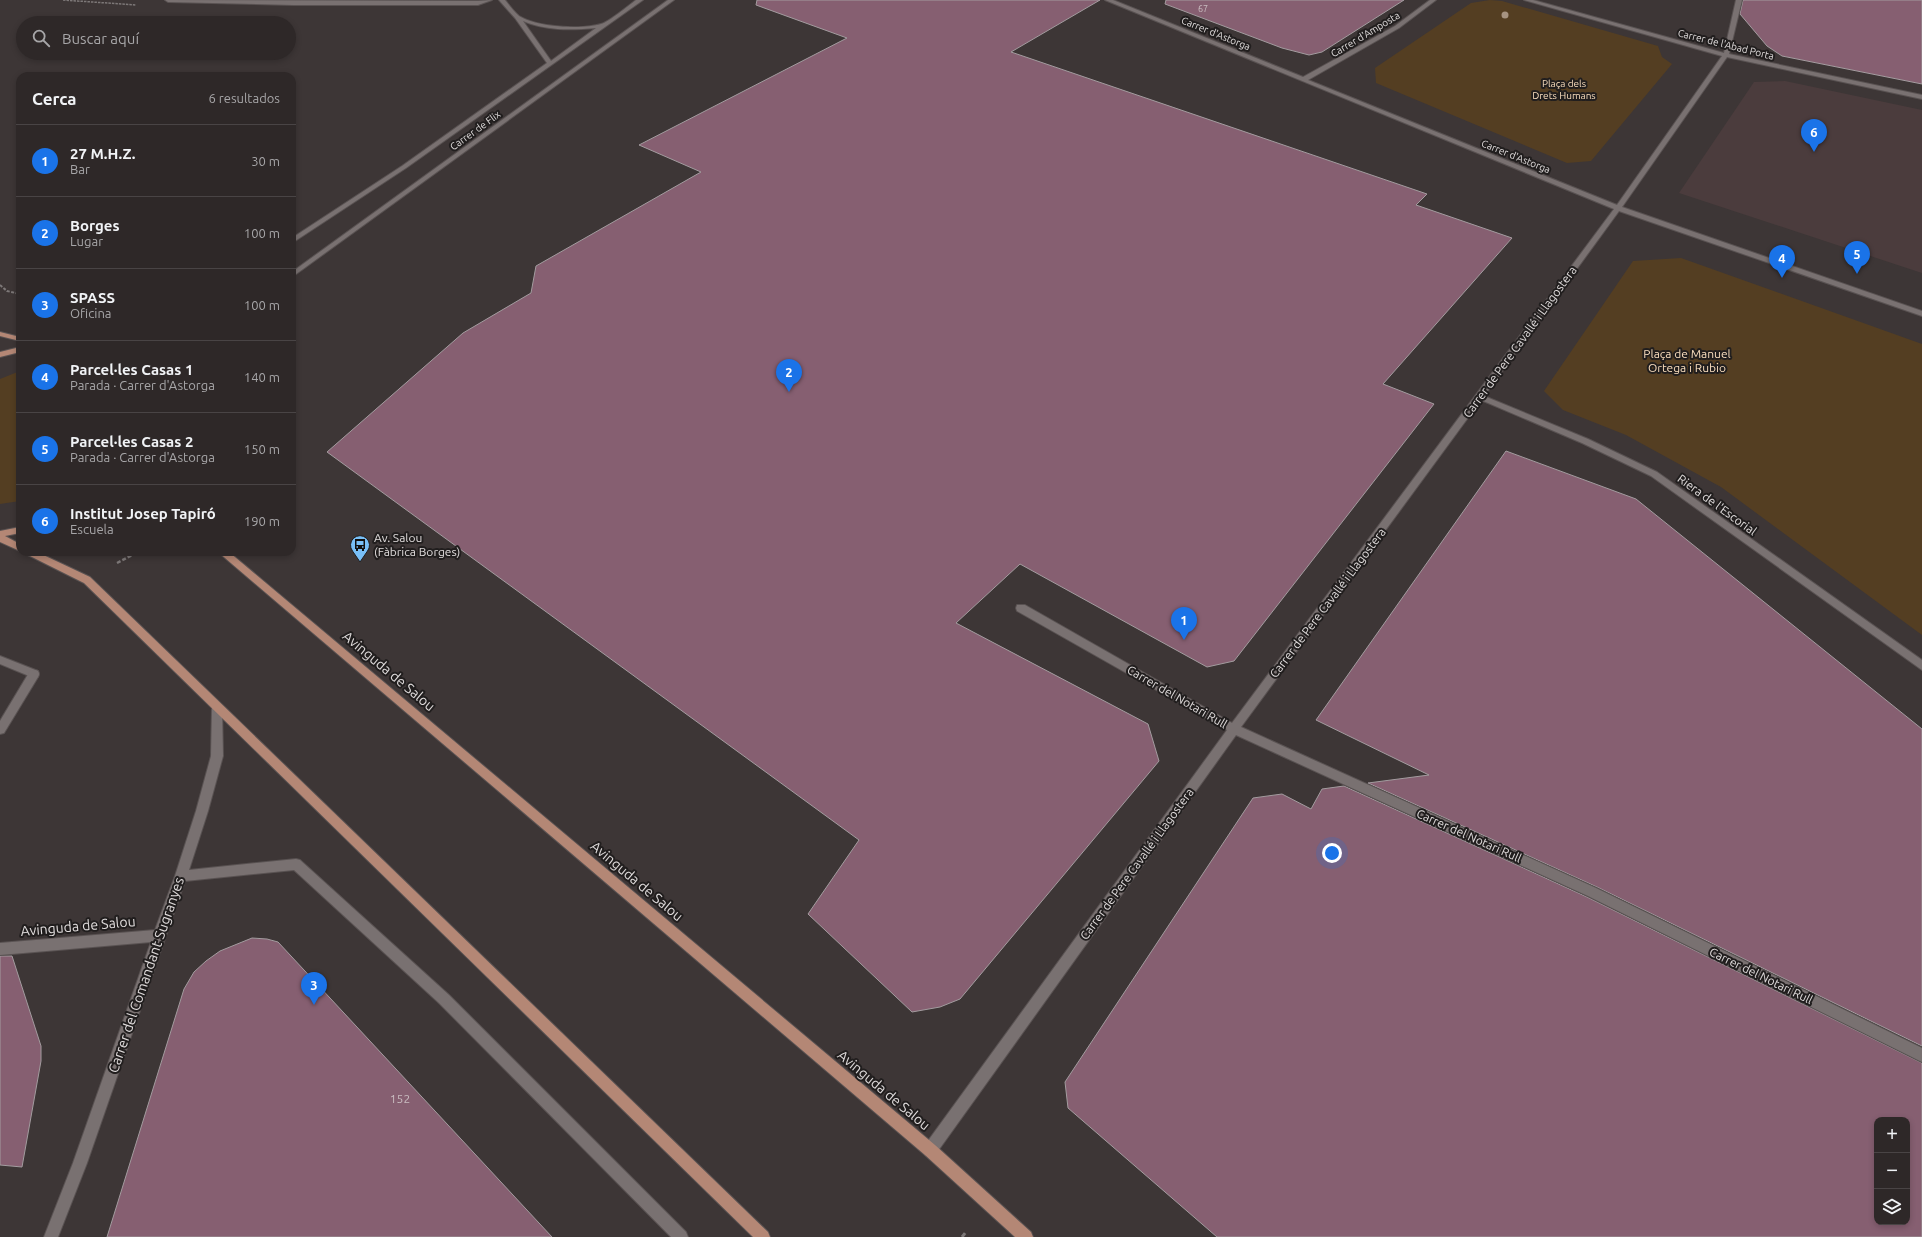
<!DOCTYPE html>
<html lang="es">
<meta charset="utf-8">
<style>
:root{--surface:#2e2828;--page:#3a3434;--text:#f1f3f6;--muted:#a7a6a8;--line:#494445;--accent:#1a73e8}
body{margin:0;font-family:Ubuntu,sans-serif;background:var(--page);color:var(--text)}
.controls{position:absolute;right:12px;bottom:12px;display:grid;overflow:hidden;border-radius:8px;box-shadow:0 2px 6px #0003}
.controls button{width:36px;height:36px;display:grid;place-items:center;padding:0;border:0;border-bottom:1px solid var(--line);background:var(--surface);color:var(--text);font:20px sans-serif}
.you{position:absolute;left:1332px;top:853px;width:14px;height:14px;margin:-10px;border:3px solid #fff;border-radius:50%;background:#1a73e8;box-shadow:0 0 0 6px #1a73e833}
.badge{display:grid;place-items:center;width:26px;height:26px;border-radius:50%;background:var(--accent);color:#fff;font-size:13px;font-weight:700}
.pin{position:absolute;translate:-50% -33px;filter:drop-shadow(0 1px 2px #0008)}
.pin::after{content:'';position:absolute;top:21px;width:14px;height:12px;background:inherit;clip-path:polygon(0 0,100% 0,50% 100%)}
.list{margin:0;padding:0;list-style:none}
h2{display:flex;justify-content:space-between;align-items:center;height:52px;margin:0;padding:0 16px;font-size:17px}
h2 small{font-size:13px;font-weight:400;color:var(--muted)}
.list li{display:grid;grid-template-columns:26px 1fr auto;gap:12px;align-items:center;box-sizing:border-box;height:72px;padding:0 16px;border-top:1px solid var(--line)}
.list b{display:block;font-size:15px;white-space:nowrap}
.list p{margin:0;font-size:13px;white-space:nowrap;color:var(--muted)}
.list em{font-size:13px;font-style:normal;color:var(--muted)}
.icon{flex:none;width:22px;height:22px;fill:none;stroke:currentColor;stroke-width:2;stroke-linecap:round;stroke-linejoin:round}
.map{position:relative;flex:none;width:1922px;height:1237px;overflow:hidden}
.search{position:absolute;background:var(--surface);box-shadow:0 2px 6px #0003;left:16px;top:16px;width:280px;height:44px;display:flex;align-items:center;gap:10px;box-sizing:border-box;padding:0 14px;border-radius:22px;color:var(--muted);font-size:15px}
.panel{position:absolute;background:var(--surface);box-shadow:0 2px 6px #0003;left:16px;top:72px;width:280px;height:484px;border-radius:12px}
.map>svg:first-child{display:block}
.built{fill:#4b3c3d}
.green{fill:#543e22}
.building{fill:#865f71;stroke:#a39c9f;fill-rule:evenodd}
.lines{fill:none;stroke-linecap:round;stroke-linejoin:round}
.service-casing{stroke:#595252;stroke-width:2}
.minor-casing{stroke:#595252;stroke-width:2}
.primary-casing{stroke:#595252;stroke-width:2}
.path-far3{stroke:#7d7878;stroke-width:1.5;stroke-dasharray:2.5 1;stroke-linecap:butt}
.path-far2{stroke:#7d7878;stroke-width:2;stroke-dasharray:3 1.5;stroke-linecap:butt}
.path-far1{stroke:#7d7878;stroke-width:2.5;stroke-dasharray:4 2;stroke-linecap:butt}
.path{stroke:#7d7878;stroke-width:3;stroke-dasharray:5 2.5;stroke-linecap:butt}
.service{fill:#797171;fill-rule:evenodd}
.minor{fill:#797171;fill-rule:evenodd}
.primary{fill:#b48775;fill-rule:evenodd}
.tree{fill:#a69381}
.labels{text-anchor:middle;stroke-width:4;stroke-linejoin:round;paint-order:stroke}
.far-number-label{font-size:9px;fill:#cabdc1}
.far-street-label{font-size:10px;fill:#e0dcdc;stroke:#211e1e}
.far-park-label{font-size:10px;fill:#fbdfbf;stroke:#211e1e}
.street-label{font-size:12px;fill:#e0dcdc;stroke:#211e1e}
.park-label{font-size:12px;fill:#fbdfbf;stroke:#211e1e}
.poi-label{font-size:12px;fill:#e0dcdc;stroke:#211e1e;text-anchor:start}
.near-number-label{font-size:12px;fill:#cabdc1}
.near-street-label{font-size:14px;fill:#e0dcdc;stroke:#211e1e}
</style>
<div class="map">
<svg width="1922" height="1237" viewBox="0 0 1922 1237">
<rect width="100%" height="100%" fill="#3d3636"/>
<path class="built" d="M1785 81 1922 110V273L1679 193 1754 82Z"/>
<path class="green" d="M1490 0 1502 1 1658 46 1662 57 1672 64 1591 161 1567 163 1376 83 1375 68 1471 3Z
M1681 258 1922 344V635L1721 487 1626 435 1563 410 1544 391 1633 261Z
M20 371V501L0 504V379Z"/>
<path class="building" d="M757 0H1100L1011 52 1427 194 1416 205 1512 238 1383 384 1434 404 1234 661 1207 667 1020 564 956 623 1148 724 1159 761 960 999 940 1007 912 1012 808 914 859 840 327 452 463 333 531 293 536 266 701 172 639 145 847 38 756 5Z
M1166 0H1404L1322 52 1309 55 1282 48 1165 4Z
M1743 0H1922V84L1782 56 1767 46 1740 14Z
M1506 451 1636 499 1922 729V1046L1597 887 1368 783 1429 775 1316 720Z
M1344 786 1587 897 1922 1063V1237H1217L1068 1108 1065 1082 1253 798 1282 794 1311 809 1322 789ZM1877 1120H1907V1222H1877Z
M252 938 267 939 278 942 552 1237H107L184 989 194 972 206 961 220 951Z
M0 956H12L41 1046V1061L22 1167 0 1165Z"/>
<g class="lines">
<defs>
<path id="service" d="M0 656 38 671 39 674 38 677 34 678 0 664Z"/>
<path id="minor" d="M165 0 478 1 492 0 478 5H293L168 2Z
M499 0H505C509 5 514 12 519 16 536 27 582 30 601 24 609 22 628 6 636 0H643L406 168 292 243V238L402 166 547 63 515 18ZM523 21C547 31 571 30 596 28L551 61Z
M668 0H674L292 277V272Z
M1105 0H1113L1303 77 1395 26 1430 0H1436L1399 28 1308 80 1617 205 1722 56 1524 0H1533L1724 53 1736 0H1742L1729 54 1922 95V99L1727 57 1622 207 1922 311V316L1619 211 1484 396 1588 439 1657 472 1922 660V670L1651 476 1582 443 1481 400 1241 727 1596 888 1922 1048V1062L1588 896 1236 735 935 1155 930 1157 925 1155 923 1150 925 1145 1227 730 1017 611 1016 608 1017 605H1025L1232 723 1614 209Z
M34 670 38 671 39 674 38 677 4 733 0 734V721L30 671Z
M217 703 221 704 222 707 223 756 208 811 189 870 296 859 300 860 449 995 686 1232 688 1237H671L439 1003 294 870 185 881 87 1163 58 1237H44L73 1163 151 942 0 955V943L155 930 175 876 196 811 211 756 212 707 213 704Z"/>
<path id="primary" d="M0 332 20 337V341L0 336Z
M20 347V352L0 357V352Z
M20 527V533L5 536 20 544V551L0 542V531Z
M24 552H37L90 577 768 1232 770 1237H753L84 583 26 554Z
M218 552H229L935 1145 1031 1232 1033 1237H1015L925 1155Z"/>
</defs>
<use href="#service" class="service-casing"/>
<use href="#minor" class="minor-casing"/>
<use href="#primary" class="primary-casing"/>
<path class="path-far3" d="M63 0 136 5"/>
<path class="path-far2" d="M0 285 7 291 20 294"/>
<path class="path-far1" d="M117 563 138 552"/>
<path class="path" d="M962 1237 966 1232"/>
<use href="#service" class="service"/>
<use href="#minor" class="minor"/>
<use href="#primary" class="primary"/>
</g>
<circle class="tree" cx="1505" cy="15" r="3.5"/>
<defs>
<symbol id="bus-pin" viewBox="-11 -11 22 30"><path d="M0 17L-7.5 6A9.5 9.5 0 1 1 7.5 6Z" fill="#78bff7" stroke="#211e1e"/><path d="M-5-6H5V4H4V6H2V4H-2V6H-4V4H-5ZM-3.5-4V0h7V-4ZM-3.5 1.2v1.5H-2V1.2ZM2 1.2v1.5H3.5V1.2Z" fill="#111"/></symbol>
</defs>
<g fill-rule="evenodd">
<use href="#bus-pin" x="349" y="534" width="22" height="30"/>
</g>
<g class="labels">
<g class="far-number-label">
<text x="1203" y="12">67</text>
</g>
<g class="far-street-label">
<text transform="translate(1216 33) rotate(22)" y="4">Carrer d'Astorga</text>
<text transform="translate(1365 34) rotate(-31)" y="4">Carrer d'Amposta</text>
<text transform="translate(1726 44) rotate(14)" y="4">Carrer de l'Abad Porta</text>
<text transform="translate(475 130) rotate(-36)" y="4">Carrer de Flix</text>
<text transform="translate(1516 156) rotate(22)" y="4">Carrer d'Astorga</text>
</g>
<g class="far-park-label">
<text x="1564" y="87">Plaça dels<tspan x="1564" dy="12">Drets Humans</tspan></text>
</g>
<g class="street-label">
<text transform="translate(1520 342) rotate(-54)" y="4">Carrer de Pere Cavallé i Llagostera</text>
<text transform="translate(1717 505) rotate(36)" y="4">Riera de l'Escorial</text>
<text transform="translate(1328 603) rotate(-53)" y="4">Carrer de Pere Cavallé i Llagostera</text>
<text transform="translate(1177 697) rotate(30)" y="4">Carrer del Notari Rull</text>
<text transform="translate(1469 836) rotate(24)" y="4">Carrer del Notari Rull</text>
<text transform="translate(1137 864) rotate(-54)" y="4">Carrer de Pere Cavallé i Llagostera</text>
<text transform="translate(1761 976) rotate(26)" y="4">Carrer del Notari Rull</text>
</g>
<g class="park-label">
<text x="1687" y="358">Plaça de Manuel<tspan x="1687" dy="14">Ortega i Rubio</tspan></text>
</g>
<g class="poi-label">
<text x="374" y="542">Av. Salou<tspan x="374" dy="14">(Fàbrica Borges)</tspan></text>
</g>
<g class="near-number-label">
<text x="400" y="1103">152</text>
</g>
<g class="near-street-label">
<text transform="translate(389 671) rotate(40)" y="5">Avinguda de Salou</text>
<text transform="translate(637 881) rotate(40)" y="5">Avinguda de Salou</text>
<text transform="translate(78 926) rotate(-5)" y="5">Avinguda de Salou</text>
<text transform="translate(146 975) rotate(-71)" y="5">Carrer del Comandant Sugranyes</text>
<text transform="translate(884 1090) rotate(40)" y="5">Avinguda de Salou</text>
</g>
</g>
</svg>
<div class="controls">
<button>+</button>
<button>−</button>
<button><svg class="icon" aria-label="layers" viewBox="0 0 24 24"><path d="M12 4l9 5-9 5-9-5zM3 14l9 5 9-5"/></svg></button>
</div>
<div class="you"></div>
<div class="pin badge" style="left:1184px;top:640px">1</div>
<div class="pin badge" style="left:789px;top:392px">2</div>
<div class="pin badge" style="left:314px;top:1005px">3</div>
<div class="pin badge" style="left:1782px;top:278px">4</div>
<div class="pin badge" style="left:1857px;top:274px">5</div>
<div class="pin badge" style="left:1814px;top:152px">6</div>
<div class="search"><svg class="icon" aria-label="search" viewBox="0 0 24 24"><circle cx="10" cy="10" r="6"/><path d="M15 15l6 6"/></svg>Buscar aquí</div>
<section class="panel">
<h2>Cerca<small>6 resultados</small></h2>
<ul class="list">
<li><span class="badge">1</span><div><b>27 M.H.Z.</b><p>Bar</p></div><em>30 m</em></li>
<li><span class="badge">2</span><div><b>Borges</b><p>Lugar</p></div><em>100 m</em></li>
<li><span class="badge">3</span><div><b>SPASS</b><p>Oficina</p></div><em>100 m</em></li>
<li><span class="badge">4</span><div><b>Parcel·les Casas 1</b><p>Parada · Carrer d'Astorga</p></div><em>140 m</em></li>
<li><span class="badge">5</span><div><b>Parcel·les Casas 2</b><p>Parada · Carrer d'Astorga</p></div><em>150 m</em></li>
<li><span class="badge">6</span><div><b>Institut Josep Tapiró</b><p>Escuela</p></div><em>190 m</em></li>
</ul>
</section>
</div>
